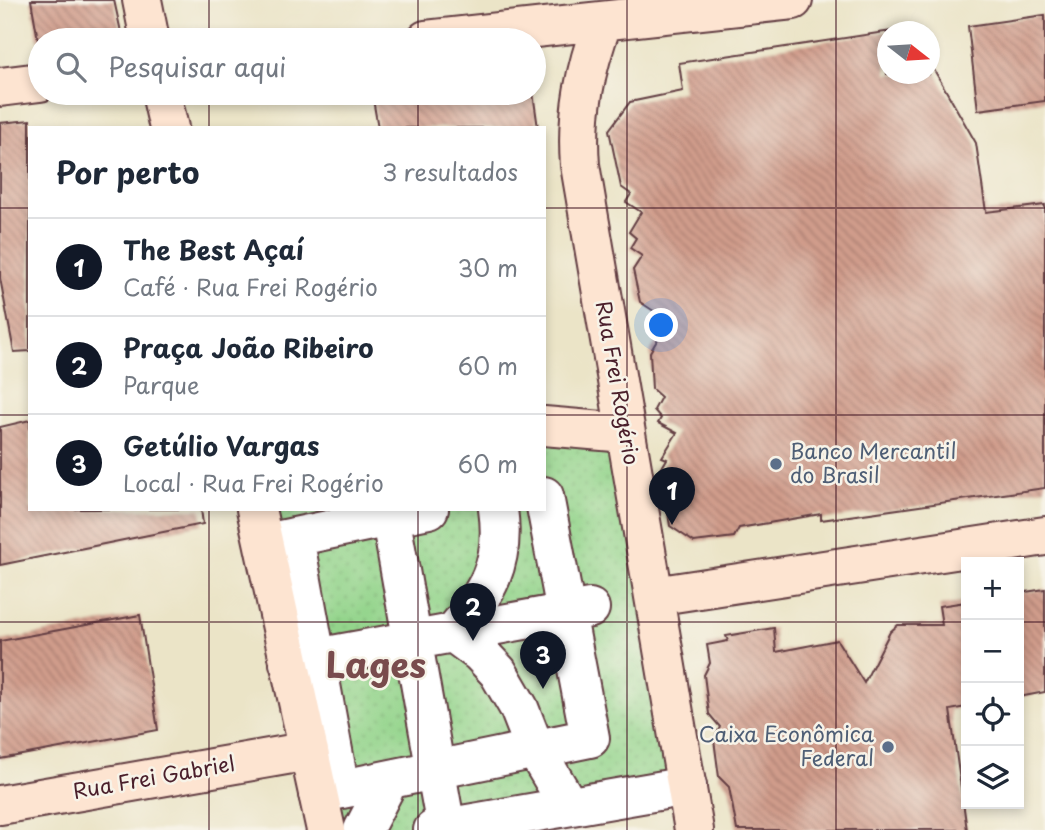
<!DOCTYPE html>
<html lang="pt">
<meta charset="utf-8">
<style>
:root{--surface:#fff;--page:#f6f6f7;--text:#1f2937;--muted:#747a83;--line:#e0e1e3;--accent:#111827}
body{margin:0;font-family:"Playpen Sans",sans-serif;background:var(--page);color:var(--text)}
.controls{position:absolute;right:21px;bottom:21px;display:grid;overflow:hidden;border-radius:0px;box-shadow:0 4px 10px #0003}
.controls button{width:63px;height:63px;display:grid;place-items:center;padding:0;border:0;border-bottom:2px solid var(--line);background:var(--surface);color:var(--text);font:35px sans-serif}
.compass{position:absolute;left:877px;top:21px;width:63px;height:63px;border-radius:50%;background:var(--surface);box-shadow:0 4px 10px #0003;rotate:107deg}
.you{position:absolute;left:662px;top:326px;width:24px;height:24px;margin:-18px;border:5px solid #fff;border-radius:50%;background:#1a73e8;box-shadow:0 0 0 10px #1a73e833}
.badge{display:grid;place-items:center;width:46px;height:46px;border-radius:50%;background:var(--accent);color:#fff;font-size:23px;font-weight:700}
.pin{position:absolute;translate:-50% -58px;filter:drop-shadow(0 2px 4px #0008)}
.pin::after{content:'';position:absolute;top:37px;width:24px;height:21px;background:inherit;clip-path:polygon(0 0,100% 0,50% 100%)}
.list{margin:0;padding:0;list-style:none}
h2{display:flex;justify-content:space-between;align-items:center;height:91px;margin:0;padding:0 28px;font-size:30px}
h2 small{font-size:23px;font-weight:400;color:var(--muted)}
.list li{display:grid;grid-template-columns:46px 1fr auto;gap:21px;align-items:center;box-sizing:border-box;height:98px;padding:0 28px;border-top:2px solid var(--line)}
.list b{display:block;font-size:26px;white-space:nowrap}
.list p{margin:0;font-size:23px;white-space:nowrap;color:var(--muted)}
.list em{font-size:23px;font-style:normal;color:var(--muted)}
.icon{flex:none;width:38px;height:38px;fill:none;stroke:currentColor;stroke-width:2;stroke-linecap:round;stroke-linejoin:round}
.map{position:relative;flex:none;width:1045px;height:830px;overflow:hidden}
.search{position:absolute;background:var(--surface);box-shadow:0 4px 10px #0003;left:28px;top:28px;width:518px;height:77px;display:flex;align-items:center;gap:18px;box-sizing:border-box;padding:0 24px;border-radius:38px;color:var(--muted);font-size:26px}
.panel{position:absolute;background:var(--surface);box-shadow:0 4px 10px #0003;left:28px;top:126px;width:518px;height:385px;border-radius:0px}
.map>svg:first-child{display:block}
.park{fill:url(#park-dots);stroke:#6e7a5b;stroke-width:2}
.building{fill:url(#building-back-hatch)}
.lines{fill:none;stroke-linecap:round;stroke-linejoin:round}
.street-casing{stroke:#623d42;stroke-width:42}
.secondary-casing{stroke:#623d42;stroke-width:42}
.street{stroke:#fff;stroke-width:38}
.secondary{stroke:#fde4d1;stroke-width:38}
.grid{fill:none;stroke:#4a1f2b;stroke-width:2;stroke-opacity:0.55}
.service-dot{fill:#5c6f8a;stroke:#f7f3e8;stroke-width:2.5}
.labels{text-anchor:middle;stroke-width:5;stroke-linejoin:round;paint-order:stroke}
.street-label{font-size:21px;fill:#4a1f2b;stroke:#f7f3e8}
.service-label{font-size:21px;fill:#4e5e75;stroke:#f7f3e8;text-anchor:start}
.town-label{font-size:35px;font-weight:bold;fill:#794b4d;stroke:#f7f3e8}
</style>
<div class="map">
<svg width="1045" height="830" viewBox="0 0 1045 830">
<defs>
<pattern id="park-dots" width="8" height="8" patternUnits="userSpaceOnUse" patternTransform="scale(1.75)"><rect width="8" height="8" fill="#93d48b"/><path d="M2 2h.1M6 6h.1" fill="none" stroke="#80b678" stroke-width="1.8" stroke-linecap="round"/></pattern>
<pattern id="building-back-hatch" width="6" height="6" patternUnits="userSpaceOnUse" patternTransform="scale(1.75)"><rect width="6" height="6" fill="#d09c8b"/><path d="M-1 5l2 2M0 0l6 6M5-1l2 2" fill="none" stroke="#ab7f72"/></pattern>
</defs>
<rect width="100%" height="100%" fill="#f7f3e8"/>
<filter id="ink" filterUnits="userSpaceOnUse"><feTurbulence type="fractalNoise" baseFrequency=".0143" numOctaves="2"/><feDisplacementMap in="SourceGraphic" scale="14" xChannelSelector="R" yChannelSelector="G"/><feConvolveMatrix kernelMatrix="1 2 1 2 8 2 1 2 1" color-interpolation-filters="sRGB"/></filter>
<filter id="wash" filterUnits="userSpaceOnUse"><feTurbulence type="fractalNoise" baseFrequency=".00686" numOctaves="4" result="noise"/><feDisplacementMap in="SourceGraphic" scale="28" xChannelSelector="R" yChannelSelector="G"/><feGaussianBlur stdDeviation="1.57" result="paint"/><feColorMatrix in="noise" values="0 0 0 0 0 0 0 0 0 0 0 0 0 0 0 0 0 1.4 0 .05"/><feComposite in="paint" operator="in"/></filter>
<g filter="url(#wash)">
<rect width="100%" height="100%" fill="#ebe4c7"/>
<path class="park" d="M544 426 626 433 687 786 434 830H326L256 509H544Z"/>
<g id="blocks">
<path class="building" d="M31 0H114L121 32 80 40H38Z
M1045 15V101L978 110 968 26Z
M911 28 913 32H887V74H929V61L976 143 986 212 1045 205V488L821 520V514L739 528 734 537 694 542 670 526 661 469 667 459 662 457 677 433 658 423 661 418 654 410 661 397 652 389 650 352 669 321 640 302 633 270 642 256 630 248 636 238 629 232 641 212 626 202 631 194 621 187 609 130 630 102 683 91 679 63Z
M425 93H533L538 128H378L373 99Z
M30 120V351L14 352 0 278V123Z
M30 420V509H201L203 524 0 565V427Z
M1045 589V692L1019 697V593Z
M966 602V707L950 710 967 830H737L729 787 719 777 714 740 720 727 709 714 704 675 710 663 707 645 728 641 726 636 774 628 776 652 837 640 864 683 890 632 898 625H942L939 606Z
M140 615 158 730 0 759V641Z"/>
</g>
</g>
<g filter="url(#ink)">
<use href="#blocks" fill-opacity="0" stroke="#623d42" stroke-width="2"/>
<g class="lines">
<defs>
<path id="street" d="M389 509 446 828
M498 509C506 563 487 594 453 633L480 653 498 672 519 708 535 749 569 806
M294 537 340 789
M270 542 429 509
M289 663 590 608
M318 794 590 738 544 496
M363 830 389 780
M433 830 687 786"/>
<path id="secondary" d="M142 0 150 40
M603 21C585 69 576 113 580 165L694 830
M426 40 793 0
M0 87 40 82
M161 93 169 128
M544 426 626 433
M256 509 326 830
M654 596 1045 536
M0 805 309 751"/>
</defs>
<use href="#street" class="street-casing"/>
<use href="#secondary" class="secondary-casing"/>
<use href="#street" class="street"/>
<use href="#secondary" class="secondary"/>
</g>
</g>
<path class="grid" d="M209 0V40M418 0V40M627 0V830M836 0V830M209 93V128M418 93V128M0 208H30M544 208H1045M0 415H30M544 415H1045M209 509V830M418 509V830M0 622H966M1019 622H1045"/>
<g class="service-dot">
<circle cx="776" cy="464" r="7"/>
<circle cx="888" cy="747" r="7"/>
</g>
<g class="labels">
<g class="street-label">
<text transform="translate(617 383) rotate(80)" y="7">Rua Frei Rogério</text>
<text transform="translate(154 778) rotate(-10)" y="7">Rua Frei Gabriel</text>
</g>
<g class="service-label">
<text x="790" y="459">Banco Mercantil<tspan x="790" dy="24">do Brasil</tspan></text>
<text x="874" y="742" text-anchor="end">Caixa Econômica<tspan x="874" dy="24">Federal</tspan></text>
</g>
<g class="town-label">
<text x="376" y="678">Lages</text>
</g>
</g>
</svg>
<div class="controls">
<button>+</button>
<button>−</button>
<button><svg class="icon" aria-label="locate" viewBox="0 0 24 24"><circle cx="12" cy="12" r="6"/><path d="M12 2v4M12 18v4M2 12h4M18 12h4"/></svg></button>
<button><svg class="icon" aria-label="layers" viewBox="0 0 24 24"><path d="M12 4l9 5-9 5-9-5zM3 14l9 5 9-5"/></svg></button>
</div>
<svg class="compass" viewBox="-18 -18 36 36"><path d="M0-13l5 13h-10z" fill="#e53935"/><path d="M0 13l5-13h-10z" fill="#747a83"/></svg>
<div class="you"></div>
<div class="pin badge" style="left:672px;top:525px">1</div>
<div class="pin badge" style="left:473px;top:641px">2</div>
<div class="pin badge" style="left:543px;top:689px">3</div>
<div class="search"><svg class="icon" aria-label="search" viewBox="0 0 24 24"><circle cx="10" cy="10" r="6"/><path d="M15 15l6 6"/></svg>Pesquisar aqui</div>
<section class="panel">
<h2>Por perto<small>3 resultados</small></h2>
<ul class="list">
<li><span class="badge">1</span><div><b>The Best Açaí</b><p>Café · Rua Frei Rogério</p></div><em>30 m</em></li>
<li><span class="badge">2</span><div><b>Praça João Ribeiro</b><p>Parque</p></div><em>60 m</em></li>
<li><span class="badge">3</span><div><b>Getúlio Vargas</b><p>Local · Rua Frei Rogério</p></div><em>60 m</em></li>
</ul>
</section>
</div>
